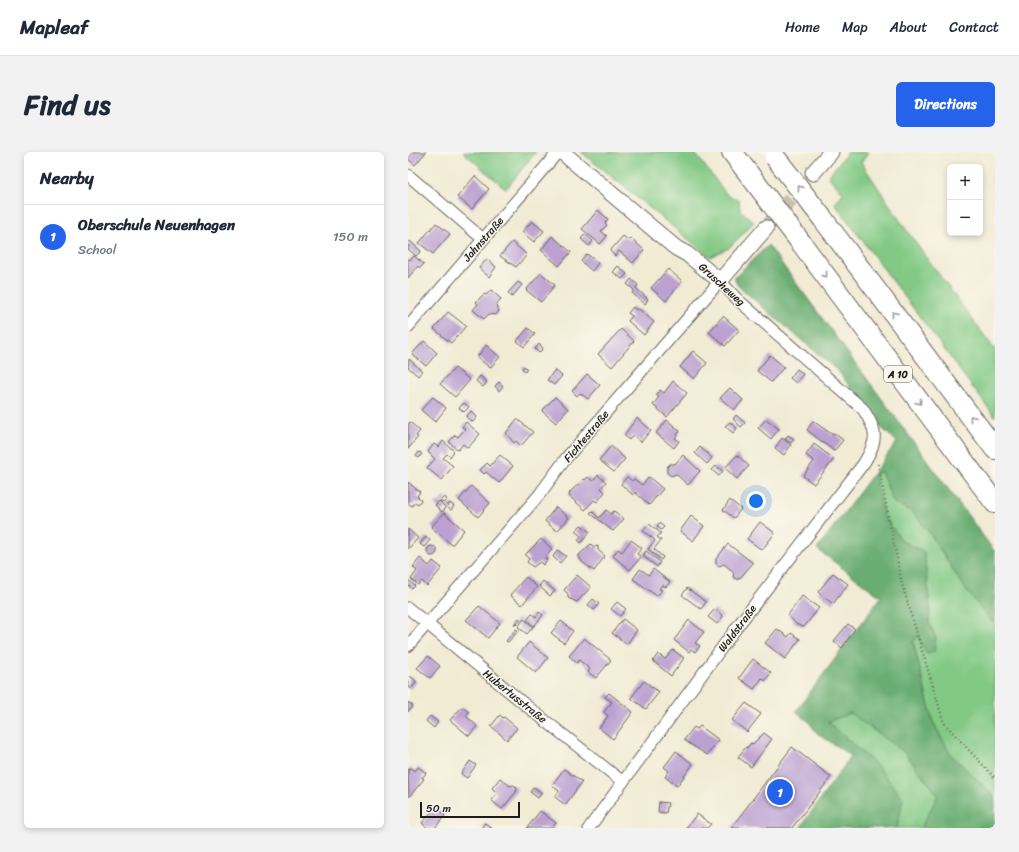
<!DOCTYPE html>
<meta charset="utf-8">
<style>
:root{--surface:#fff;--page:#f2f2f3;--text:#1f2937;--muted:#747a83;--line:#e0e1e3;--accent:#2563eb}
body{margin:0;font-family:Sriracha,sans-serif;background:var(--page);color:var(--text)}
.controls{position:absolute;right:12px;top:12px;display:grid;overflow:hidden;border-radius:6px;box-shadow:0 2px 6px #0003}
.controls button{width:36px;height:36px;display:grid;place-items:center;padding:0;border:0;border-bottom:1px solid var(--line);background:var(--surface);color:var(--text);font:20px sans-serif}
.scale{position:absolute;left:12px;bottom:10px;width:100px;box-sizing:border-box;padding-left:4px;border:2px solid #1c1c1c;border-top:0;font-size:11px;line-height:14px;white-space:nowrap;color:#1c1c1c;-webkit-text-stroke:3px #fbf7ec;paint-order:stroke}
.you{position:absolute;left:348px;top:349px;width:14px;height:14px;margin:-10px;border:3px solid #fff;border-radius:50%;background:#1a73e8;box-shadow:0 0 0 6px #1a73e833}
.badge{display:grid;place-items:center;width:26px;height:26px;border-radius:50%;background:var(--accent);color:#fff;font-size:13px;font-weight:700}
.pin{position:absolute;translate:-50% -50%;border:2px solid #fff;box-shadow:0 1px 4px #0006}
.list{margin:0;padding:0;list-style:none}
h2{display:flex;justify-content:space-between;align-items:center;height:52px;margin:0;padding:0 16px;font-size:17px}
h2 small{font-size:13px;font-weight:400;color:var(--muted)}
.list li{display:grid;grid-template-columns:26px 1fr auto;gap:12px;align-items:center;box-sizing:border-box;height:64px;padding:0 16px;border-top:1px solid var(--line)}
.list b{display:block;font-size:15px;white-space:nowrap}
.list p{margin:0;font-size:13px;white-space:nowrap;color:var(--muted)}
.list em{font-size:13px;font-style:normal;color:var(--muted)}
.map{position:relative;flex:none;width:587px;height:676px;overflow:hidden;border-radius:6px}
header{display:flex;align-items:center;gap:24px;box-sizing:border-box;height:56px;padding:0 20px;background:var(--surface);border-bottom:1px solid var(--line)}
header strong{font-size:19px}
nav{display:flex;gap:22px;margin-inline-start:auto;font-size:14px}
.intro{display:flex;align-items:center;justify-content:space-between;box-sizing:border-box;height:96px;padding:0 24px}
h1{margin:0;font-size:28px}
.button{padding:10px 18px;border-radius:6px;background:var(--accent);color:#fff;font-size:14px;font-weight:700}
main{display:flex;gap:24px;padding:0 24px}
aside{flex:1;background:var(--surface);border-radius:6px;box-shadow:0 2px 6px #0003}
.map>svg:first-child{display:block}
.green{fill:#82c985;stroke:#4f7250}
.forest{fill:#69ad72;stroke:#426447}
.building{fill:#bba1d2}
.lines{fill:none;stroke-linecap:round;stroke-linejoin:round}
.secondary-tunnel{stroke:#c6c2af;stroke-width:15;stroke-dasharray:15 8;stroke-linecap:butt}
.street-casing{stroke:#67645c;stroke-width:13}
.secondary-casing{stroke:#67645c;stroke-width:17}
.highway-casing{stroke:#67645c;stroke-width:22}
.path{stroke:#67645c;stroke-width:2.5;stroke-dasharray:1 3;stroke-linecap:butt}
.street{stroke:#fff;stroke-width:11}
.secondary{stroke:#fff;stroke-width:15}
.highway{stroke:#fff;stroke-width:20}
.highway-bridge-casing{stroke:#67645c;stroke-width:22;stroke-linecap:butt}
.highway-bridge{stroke:#fff;stroke-width:20}
.oneway{stroke:#999}
.labels{text-anchor:middle;stroke-width:3;stroke-linejoin:round;paint-order:stroke}
.shield{fill:#fbf7ec;stroke:#5f5e5a;stroke-width:1}
.shield-label{font-size:10px;font-weight:bold;fill:#1c1c1c}
.street-label{font-size:11px;fill:#1c1c1c;stroke:#fbf7ec}
</style>
<header>
<strong>Mapleaf</strong>
<nav><a>Home</a><a>Map</a><a>About</a><a>Contact</a></nav>
</header>
<div class="intro"><h1>Find us</h1><a class="button">Directions</a></div>
<main>
<aside>
<h2>Nearby<small></small></h2>
<ul class="list">
<li><span class="badge">1</span><div><b>Oberschule Neuenhagen</b><p>School</p></div><em>150 m</em></li>
</ul>
</aside>
<div class="map">
<svg width="587" height="676" viewBox="0 0 587 676">
<rect width="100%" height="100%" fill="#fbf7ec"/>
<filter id="ink" filterUnits="userSpaceOnUse"><feTurbulence type="fractalNoise" baseFrequency=".025" numOctaves="2"/><feDisplacementMap in="SourceGraphic" scale="8" xChannelSelector="R" yChannelSelector="G"/><feConvolveMatrix kernelMatrix="1 2 1 2 8 2 1 2 1" color-interpolation-filters="sRGB"/></filter>
<filter id="wash" filterUnits="userSpaceOnUse"><feTurbulence type="fractalNoise" baseFrequency=".012" numOctaves="4" result="noise"/><feDisplacementMap in="SourceGraphic" scale="16" xChannelSelector="R" yChannelSelector="G"/><feGaussianBlur stdDeviation="0.9" result="paint"/><feColorMatrix in="noise" values="0 0 0 0 0 0 0 0 0 0 0 0 0 0 0 0 0 1.4 0 .05"/><feComposite in="paint" operator="in"/></filter>
<g filter="url(#wash)">
<rect width="100%" height="100%" fill="#f1ebd4"/>
<path class="green" d="M55 0H128L98 37Z
M173 0H286L320 44 331 47 332 58 346 70 321 96 302 105Z
M440 0H461L453 10 499 79 587 198V265L427 52 435 41 420 24Z
M473 319 486 351 504 359 523 383 558 438 587 473V645L542 602 525 570 505 490 509 483 519 502 528 486 521 471 522 456 516 400 494 389 476 365 466 324Z
M442 561 495 599 531 644 513 676H489L495 646 419 570Z"/>
<path class="forest" d="M360 93 587 400V473L558 438 523 383 504 359 486 351 473 319 466 323 476 365 494 389 516 400 522 456 521 471 528 486 526 500 519 502 510 484 505 490 525 570 542 602 587 645V676H513L530 643 495 599 442 561 420 570 468 613 495 646 489 676H392L443 604 409 581 400 569 388 559 473 445 409 397 489 290 467 270 431 220 330 134 326 126Z"/>
<g id="blocks">
<path class="building" d="M0 0H18L7 13 0 7Z
M67 24 81 37 64 57 49 45Z
M190 58 200 67 197 71 199 73 193 79 199 84 192 92 174 77Z
M124 69 136 79 126 90 114 80Z
M28 71 42 82 25 102 11 91Z
M177 82 185 89 181 94 173 87Z
M144 84 163 100 151 114 133 98Z
M215 84 220 88 223 86 236 98 225 111 211 99 207 104 202 99Z
M2 89 13 99 8 104 0 97Z
M104 90 119 103 108 115 92 104Z
M179 102 190 111 184 119 173 109Z
M6 104 16 112 12 116 10 114 0 126V106L2 108Z
M79 107 88 115 81 125 71 116Z
M210 114 219 122 214 127 205 120Z
M260 117 274 129 258 149 243 136Z
M133 121 147 133 133 150 118 138Z
M223 127 230 133 228 136 240 147 237 152 224 141 226 138 219 132Z
M110 130 114 133 104 145 100 141Z
M83 138 93 147 88 153 91 159 88 163 81 162 76 167 65 158 70 152 68 150 76 142 78 143Z
M225 155 229 158 231 157 246 170 236 183 220 169 224 164 220 161Z
M40 160 58 174 43 191 26 177Z
M315 164 331 178 317 194 301 180Z
M120 176 127 182 116 195 109 189Z
M213 177 226 189 204 215 190 202Z
M16 189 29 201 18 214 4 202Z
M131 192 135 196 131 201 127 197Z
M78 193 92 205 82 216 69 205Z
M285 199 299 211 286 227 272 215Z
M362 203 376 215 363 230 349 219Z
M1 207 14 219 10 224 0 215Z
M116 214 119 217 117 220 114 216Z
M47 216 62 228 47 245 32 232Z
M389 217 395 222 388 231 382 226Z
M147 218 154 224 146 233 139 228Z
M179 222 192 233 180 247 172 241 169 244 164 239Z
M72 224 79 230 75 235 68 229Z
M265 229 279 241 259 265 245 253 251 245 248 243 252 238 256 241Z
M91 230 95 234 91 239 87 234Z
M322 236 335 248 326 258 312 246Z
M25 245 38 256 27 270 13 258Z
M147 245 160 257 148 271 134 259Z
M56 251 61 255 56 260 51 256Z
M63 259 69 265 65 270 58 265Z
M328 263 337 271 333 275 325 267Z
M229 266 243 278 233 290 225 283 221 288 216 283Z
M109 267 125 280 113 294 108 289 106 291 98 281Z
M358 267 371 277 363 287 350 276Z
M259 268 272 279 267 286 271 289 266 296 248 281Z
M405 269 425 283 426 281 435 288 426 299 399 278Z
M2 270 12 279 8 284 10 285 0 297V273Z
M58 270 72 282 60 296 55 292 50 298 41 290 47 283 50 285 57 277 54 275Z
M322 270 329 276 325 281 317 274Z
M380 283 386 287 383 291 377 287Z
M374 286 383 293 376 303 367 296Z
M35 289 46 299 42 305 39 302 35 306 45 314 34 328 19 316 27 307 20 300 26 292 31 295Z
M406 292 426 307 406 332 395 324 406 309 398 303Z
M203 294 217 307 206 320 191 308Z
M292 295 304 306 299 312 287 301Z
M11 300 14 302 11 306 8 304Z
M92 303 105 314 91 331 78 320 76 322 72 318 79 311 82 314Z
M275 303 292 319 280 333 268 322 263 324 259 321V315L262 312H267Z
M329 303 341 314 329 327 317 316Z
M308 314 315 319 311 324 304 318Z
M190 323 198 330 193 336 197 340 189 350 186 348 177 358 161 344 162 340 176 327 177 328 180 325 185 329Z
M219 325 224 329 226 327 234 333 241 325 255 337 241 353 227 340 225 343 213 332Z
M0 330 12 340 9 344 13 348 10 352 7 350 4 354 1 352 0 353Z
M63 334 82 351 70 365 51 348Z
M36 345 39 347 35 351 32 349Z
M322 348 333 357 326 366 315 358Z
M31 349 38 356 34 360 27 353Z
M42 351 46 354 43 358 39 355Z
M148 355 161 366 149 379 137 369Z
M198 358 203 362 206 359 216 367 205 379 182 361 184 359 191 366Z
M36 361 56 378 44 393 23 375Z
M283 364 296 374 285 389 272 379Z
M352 370 367 381 354 398 339 387Z
M251 371 256 375 253 378 249 374Z
M241 372 253 381 249 385 253 388 246 397 255 405 253 408 240 397 247 388 235 379Z
M173 373 182 380 173 391 170 388 173 384 167 379Z
M0 377 10 386 0 397Z
M18 385 22 388 16 395 12 392Z
M133 387 144 397 137 406 139 408 135 413 132 410 125 415 119 410 121 407 117 403Z
M223 388 234 396 229 402 233 405 222 418 205 404 210 397 214 400Z
M183 392 186 395 190 394V398L197 404 186 419 174 410 171 405V403Z
M320 392 345 411 331 427H328L325 425 326 420 316 412 311 414 308 412V407Z
M19 399a5 5 0 1 1 10 0a5 5 0 1 1-10 0Z
M149 398 158 404 152 411 145 405Z
M238 399 252 410 249 415 235 404Z
M12 406 21 414 25 409 34 416 19 434 14 429 10 433 3 427 9 419 5 415Z
M232 417 241 423 245 417 262 430 258 435 254 433 251 437 254 438 249 444 225 427Z
M425 421 440 432 425 452 410 440Z
M169 423 183 435 169 450 160 446V442L156 438Z
M118 425 129 435 114 453 102 443Z
M0 428 7 434 4 437 0 433Z
M135 429 147 439 142 444 131 434Z
M279 436 298 450 293 457 274 443Z
M394 444 411 456 396 475 388 472 380 463Z
M185 447 191 452 186 458 180 453Z
M209 450 218 457 212 464 203 457Z
M71 454 92 471 80 486 58 468Z
M307 457 315 464 309 472 300 465Z
M131 460 135 463 126 474 119 468 124 462 128 465Z
M111 466 113 468 108 473 106 472Z
M116 467 125 475 119 482 110 475Z
M215 467 229 478 219 492 204 481Z
M281 468 296 480 287 491 292 494 287 500 283 497 281 500 266 488Z
M153 469 165 479 156 491 143 481Z
M440 472 447 477 434 496 426 489Z
M108 477 110 479 100 490 98 489Z
M369 477 380 485 383 481 392 487 377 507 357 491Z
M176 486 203 508 188 526 180 520 182 517 171 508 169 511 161 504Z
M121 490 140 506 128 521 109 505Z
M265 498 276 506 263 524 245 509 250 502 257 507Z
M20 504 32 514 22 526 9 516Z
M345 507 363 521 357 529 354 526 346 537 331 526Z
M2 524 9 530 2 537 0 535Z
M236 529 251 540 238 557 223 546Z
M201 541 225 560 205 587 191 576 200 564 196 560 204 550 197 545Z
M0 550 5 554 0 560Z
M338 551 353 562 339 580 324 568Z
M54 555 61 560 58 564 69 574 61 584 42 568Z
M92 563 95 566 96 565 109 576 99 588 83 574Z
M22 564 30 570 26 576 18 569Z
M292 574 311 588 299 603 276 588 286 575 289 577Z
M356 581 364 587 343 615 330 605 338 595 339 596 343 591 345 592Z
M384 595 423 625 384 676H323Z
M268 599 285 612 269 634 257 625 261 619 256 615Z
M62 609 68 613 59 626 53 622Z
M10 615 18 621 14 626 16 627 1 645 0 618 2 616 7 619Z
M156 617 174 630 157 653 147 645 151 639 144 633Z
M92 626 102 634 106 633 109 636 108 640 94 657 83 648 89 641 84 636Z
M126 635 134 641 130 646 122 640Z
M251 650 260 651 258 661 250 660Z
M28 655 37 663 27 676H19L14 671Z
M132 659 148 671 144 676H119Z
M289 662 303 672 299 676H278Z
M77 671 84 676H73Z"/>
</g>
</g>
<g filter="url(#ink)">
<use href="#blocks" fill-opacity="0" stroke="#67645c" stroke-width="1"/>
<g class="lines">
<path class="secondary-tunnel" d="M358 76 405 21"/>
<defs>
<path id="street" d="M0 23 75 87
M0 175 150 0
M0 456 120 555 215 630
M0 494 131 343 159 305 312 129 329 147 455 257C470 281 470 287 456 311L332 471 181 676"/>
<path id="secondary" d="M154 0 256 86 268 96 279 102 312 129 358 76
M405 21 423 0"/>
<path id="highway" d="M324 0 347 30
M415 67 587 297
M394 92 587 351"/>
</defs>
<use href="#street" class="street-casing"/>
<use href="#secondary" class="secondary-casing"/>
<use href="#highway" class="highway-casing"/>
<path class="path" d="M470 312 494 432 536 571 587 626"/>
<use href="#street" class="street"/>
<use href="#secondary" class="secondary"/>
<use href="#highway" class="highway"/>
<defs>
<path id="highway-bridge" d="M367 5 415 67
M347 30 394 92"/>
</defs>
<use href="#highway-bridge" class="highway-bridge-casing"/>
<use href="#highway-bridge" class="highway-bridge"/>
</g>
<defs><path id="oneway-chevron" d="M-2-3.5L2.5 0L-2 3.5" fill="none" stroke-width="1.6" stroke-linecap="round" stroke-linejoin="round"/></defs>
<g class="oneway">
<use href="#oneway-chevron" transform="translate(392 36) rotate(-127)"/>
<use href="#oneway-chevron" transform="translate(417 123) rotate(53)"/>
<use href="#oneway-chevron" transform="translate(486 162) rotate(-127)"/>
<use href="#oneway-chevron" transform="translate(511 250) rotate(53)"/>
<use href="#oneway-chevron" transform="translate(564 266) rotate(-127)"/>
</g>
</g>
<g class="labels">
<rect class="shield" x="476" y="214" width="28" height="16" rx="3"/>
<g class="shield-label">
<text x="490" y="226">A 10</text>
</g>
<g class="street-label">
<text transform="translate(75 87) rotate(-49)" y="4">Jahnstraße</text>
<text transform="translate(314 132) rotate(42)" y="4">Gruscheweg</text>
<text transform="translate(178 284) rotate(-50)" y="4">Fichtestraße</text>
<text transform="translate(329 476) rotate(-53)" y="4">Waldstraße</text>
<text transform="translate(107 544) rotate(39)" y="4">Hubertusstraße</text>
</g>
</g>
</svg>
<div class="controls">
<button>+</button>
<button>−</button>
</div>
<div class="scale">50 m</div>
<div class="you"></div>
<div class="pin badge" style="left:372px;top:640px">1</div>
</div>
</main>
